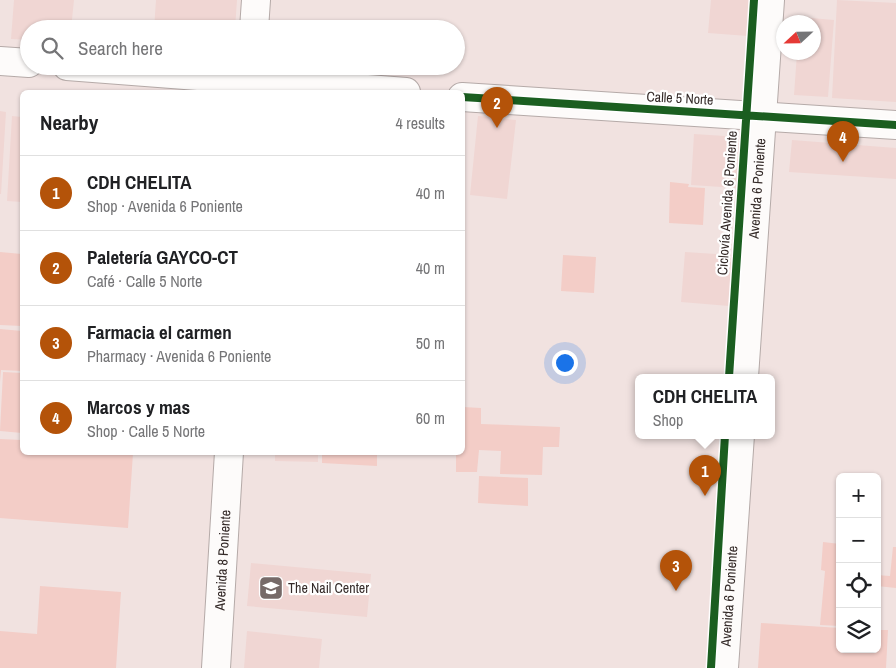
<!DOCTYPE html>
<meta charset="utf-8">
<style>
:root{--surface:#fff;--page:#f6f6f6;--text:#202124;--muted:#757577;--line:#e0e0e0;--accent:#b45309}
body{margin:0;font-family:"Archivo Narrow",sans-serif;background:var(--page);color:var(--text)}
.controls{position:absolute;right:15px;bottom:15px;display:grid;overflow:hidden;border-radius:8px;box-shadow:0 1px 4px #0004}
.controls button{width:45px;height:45px;display:grid;place-items:center;padding:0;border:0;border-bottom:1px solid var(--line);background:var(--surface);color:var(--text);font:25px sans-serif}
.compass{position:absolute;left:776px;top:15px;width:45px;height:45px;border-radius:50%;background:var(--surface);box-shadow:0 1px 4px #0004;rotate:248deg}
.you{position:absolute;left:564px;top:362px;width:18px;height:18px;margin:-12px;border:4px solid #fff;border-radius:50%;background:#1a73e8;box-shadow:0 0 0 8px #1a73e833}
.badge{display:grid;place-items:center;width:32px;height:32px;border-radius:50%;background:var(--accent);color:#fff;font-size:16px;font-weight:700}
.pin{position:absolute;translate:-50% -41px;filter:drop-shadow(0 1px 2px #0008)}
.pin::after{content:'';position:absolute;top:26px;width:18px;height:15px;background:inherit;clip-path:polygon(0 0,100% 0,50% 100%)}
.popup{position:absolute;left:635px;top:374px;width:140px;height:65px;box-sizing:border-box;display:grid;place-content:center;border-radius:8px;background:var(--surface);filter:drop-shadow(0 1px 4px #0005);font-size:16px;white-space:nowrap;color:var(--muted)}
.popup b{font-size:19px;color:var(--text)}
.popup::after{content:'';position:absolute;left:50%;top:100%;margin-left:-10px;border:10px solid transparent;border-top-color:var(--surface)}
.list{margin:0;padding:0;list-style:none}
h2{display:flex;justify-content:space-between;align-items:center;height:65px;margin:0;padding:0 20px;font-size:21px}
h2 small{font-size:16px;font-weight:400;color:var(--muted)}
.list li{display:grid;grid-template-columns:32px 1fr auto;gap:15px;align-items:center;box-sizing:border-box;height:75px;padding:0 20px;border-top:1px solid var(--line)}
.list b{display:block;font-size:19px;white-space:nowrap}
.list p{margin:0;font-size:16px;white-space:nowrap;color:var(--muted)}
.list em{font-size:16px;font-style:normal;color:var(--muted)}
.icon{flex:none;width:28px;height:28px;fill:none;stroke:currentColor;stroke-width:2;stroke-linecap:round;stroke-linejoin:round}
.map{position:relative;flex:none;width:896px;height:668px;overflow:hidden}
.search{position:absolute;background:var(--surface);box-shadow:0 1px 4px #0004;left:20px;top:20px;width:445px;height:55px;display:flex;align-items:center;gap:12px;box-sizing:border-box;padding:0 18px;border-radius:28px;color:var(--muted);font-size:19px}
.panel{position:absolute;background:var(--surface);box-shadow:0 1px 4px #0004;left:20px;top:90px;width:445px;height:365px;border-radius:8px}
.map>svg:first-child{display:block}
.built{fill:#f0d6d3}
.green{fill:#f3cdc7}
.lines{fill:none;stroke-linecap:round;stroke-linejoin:round}
.street-casing{stroke:#b5aaa8;stroke-width:30}
.secondary-casing{stroke:#b5aaa8;stroke-width:30}
.street{stroke:#fdfbfa;stroke-width:28}
.secondary{stroke:#fdfbfa;stroke-width:28}
.cycleway-casing{stroke:#fff;stroke-width:11}
.cycleway{stroke:#1b5e20;stroke-width:8}
.labels{text-anchor:middle;stroke-width:4.5;stroke-linejoin:round;paint-order:stroke}
.street-label{font-size:14px;fill:#342a28;stroke:#fff}
.poi-label{font-size:14px;fill:#342a28;stroke:#fff;text-anchor:start}
</style>
<div class="map">
<svg width="896" height="668" viewBox="0 0 896 668">
<rect width="100%" height="100%" fill="#f1e2e0"/>
<path class="built" d="M14 0H74L71 29H29V40L11 39Z
M156 0H237L235 29H154Z
M711 0H751L748 36 708 33Z
M837 0 896 3V102L832 98Z
M800 17 834 20 828 97 794 95 797 53 814 52V22H799Z
M0 111 6 112 1 194H0Z
M12 116 22 117V202L7 201Z
M478 116 516 120 507 199 470 195Z
M694 134 740 137 737 188 691 185Z
M792 140 896 148V179L789 172Z
M685 252 732 255 729 306 681 302Z
M275 453H318V462L275 461Z
M251 563 371 574 367 617 247 606Z
M247 631 322 639 319 668H244Z"/>
<path class="green" d="M670 182 689 184 688 187 705 188 703 225 669 223Z
M0 252 22 254V326L0 325Z
M563 255 596 257 594 293 561 291Z
M0 329 22 331V371L1 370 0 382Z
M3 372 22 373V433L0 431Z
M463 407 481 408V424L560 427 559 447H543L542 475 500 474 501 451 479 450 477 472H456V453L462 452Z
M0 439 22 440V452L133 453 128 528 0 518Z
M322 453H377V466L322 463Z
M479 476 528 478V506L478 503Z
M823 542 840 544V626L820 625 825 571 821 570Z
M893 547H896V588L877 586V575L890 576Z
M40 586 121 592 116 668H0V631L37 634Z
M761 623 840 628V649H877V630H888L886 668H758Z"/>
<g class="lines">
<defs>
<g id="street">
<path d="M254 29 256 0"/>
<path id="s1" d="M744 377 770 0"/>
<path id="s2" d="M216 668 229 452"/>
<path id="s3" d="M724 668 740 435"/>
</g>
<path id="secondary" d="M0 61 29 63
M67 66 406 92
M462 97 896 125"/>
</defs>
<use href="#street" class="street-casing"/>
<use href="#secondary" class="secondary-casing"/>
<use href="#street" class="street"/>
<use href="#secondary" class="secondary"/>
<defs>
<path id="cycleway" d="M462 97 896 125
M729 377 754 0
M711 668 725 435"/>
</defs>
<use href="#cycleway" class="cycleway-casing"/>
<use href="#cycleway" class="cycleway"/>
</g>
<defs>
<symbol id="school-square" viewBox="-11 -11 22 22"><rect x="-9" y="-9" width="18" height="18" rx="4" fill="#766a68" stroke="#fff"/><path d="M0-5L7-2L0 1L-7-2ZM-4 1L0 2.5L4 1V4Q0 6-4 4Z" fill="#fff"/></symbol>
</defs>
<g fill-rule="evenodd">
<use href="#school-square" x="257" y="574" width="28" height="28"/>
</g>
<g class="labels">
<g class="street-label">
<text transform="translate(680 98) rotate(3)" y="5">Calle 5 Norte</text>
<text dy="5" stroke="none"><textPath href="#s1" startOffset="189">Avenida 6 Poniente</textPath></text>
<text transform="translate(727 203) rotate(-86)" y="5">Ciclovía Avenida 6 Poniente</text>
<text dy="5" stroke="none"><textPath href="#s2" startOffset="108">Avenida 8 Poniente</textPath></text>
<text dy="5" stroke="none"><textPath href="#s3" startOffset="72">Avenida 6 Poniente</textPath></text>
</g>
<g class="poi-label">
<text x="288" y="593">The Nail Center</text>
</g>
</g>
</svg>
<div class="controls">
<button>+</button>
<button>−</button>
<button><svg class="icon" aria-label="locate" viewBox="0 0 24 24"><circle cx="12" cy="12" r="6"/><path d="M12 2v4M12 18v4M2 12h4M18 12h4"/></svg></button>
<button><svg class="icon" aria-label="layers" viewBox="0 0 24 24"><path d="M12 4l9 5-9 5-9-5zM3 14l9 5 9-5"/></svg></button>
</div>
<svg class="compass" viewBox="-18 -18 36 36"><path d="M0-13l5 13h-10z" fill="#e53935"/><path d="M0 13l5-13h-10z" fill="#757577"/></svg>
<div class="you"></div>
<div class="pin badge" style="left:705px;top:496px">1</div>
<div class="popup"><b>CDH CHELITA</b>Shop</div>
<div class="pin badge" style="left:497px;top:128px">2</div>
<div class="pin badge" style="left:676px;top:591px">3</div>
<div class="pin badge" style="left:843px;top:162px">4</div>
<div class="search"><svg class="icon" aria-label="search" viewBox="0 0 24 24"><circle cx="10" cy="10" r="6"/><path d="M15 15l6 6"/></svg>Search here</div>
<section class="panel">
<h2>Nearby<small>4 results</small></h2>
<ul class="list">
<li><span class="badge">1</span><div><b>CDH CHELITA</b><p>Shop · Avenida 6 Poniente</p></div><em>40 m</em></li>
<li><span class="badge">2</span><div><b>Paletería GAYCO-CT</b><p>Café · Calle 5 Norte</p></div><em>40 m</em></li>
<li><span class="badge">3</span><div><b>Farmacia el carmen</b><p>Pharmacy · Avenida 6 Poniente</p></div><em>50 m</em></li>
<li><span class="badge">4</span><div><b>Marcos y mas</b><p>Shop · Calle 5 Norte</p></div><em>60 m</em></li>
</ul>
</section>
</div>
